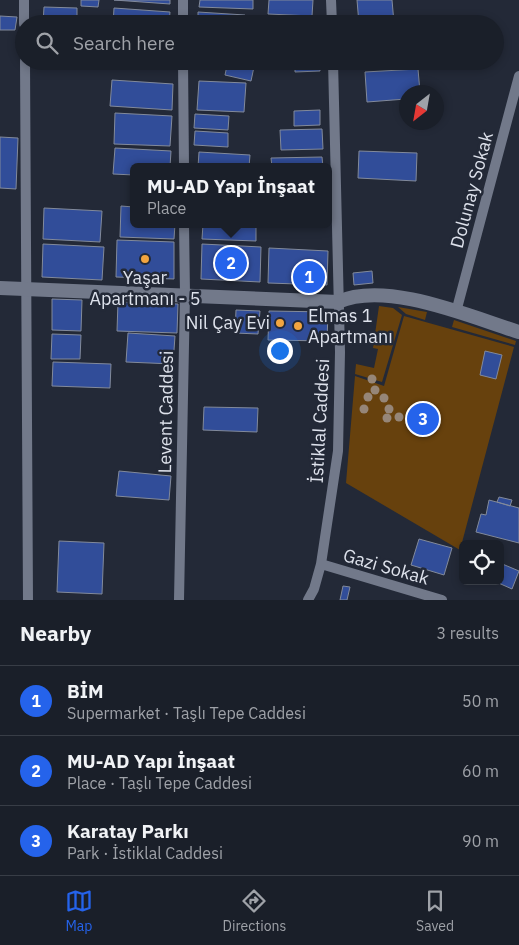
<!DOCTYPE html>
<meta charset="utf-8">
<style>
:root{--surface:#1a1f29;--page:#272c35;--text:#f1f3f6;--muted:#9fa2a8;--line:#383d46;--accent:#2563eb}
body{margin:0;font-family:"IBM Plex Sans",sans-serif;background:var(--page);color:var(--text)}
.controls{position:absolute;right:15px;bottom:15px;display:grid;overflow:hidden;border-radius:8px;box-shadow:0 2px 8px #0003}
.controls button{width:45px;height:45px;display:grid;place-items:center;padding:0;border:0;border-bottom:1px solid var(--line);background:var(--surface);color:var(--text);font:25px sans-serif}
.compass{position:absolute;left:399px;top:85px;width:45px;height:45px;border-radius:50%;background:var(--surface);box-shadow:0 2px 8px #0003;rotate:211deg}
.you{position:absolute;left:279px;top:350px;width:18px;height:18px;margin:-12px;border:4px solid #fff;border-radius:50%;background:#1a73e8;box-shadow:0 0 0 8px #1a73e833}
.badge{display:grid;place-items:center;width:32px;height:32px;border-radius:50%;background:var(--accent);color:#fff;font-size:16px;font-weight:700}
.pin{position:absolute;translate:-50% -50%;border:2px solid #fff;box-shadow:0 1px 5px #0006}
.popup{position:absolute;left:130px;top:163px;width:202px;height:65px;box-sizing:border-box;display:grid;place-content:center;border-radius:8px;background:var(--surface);filter:drop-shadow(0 1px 4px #0005);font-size:16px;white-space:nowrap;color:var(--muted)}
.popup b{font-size:19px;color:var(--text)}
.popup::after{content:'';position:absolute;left:50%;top:100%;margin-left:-10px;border:10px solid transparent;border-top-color:var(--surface)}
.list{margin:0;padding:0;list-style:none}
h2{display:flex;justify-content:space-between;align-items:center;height:65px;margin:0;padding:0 20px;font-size:21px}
h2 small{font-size:16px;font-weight:400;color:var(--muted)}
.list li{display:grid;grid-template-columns:32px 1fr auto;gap:15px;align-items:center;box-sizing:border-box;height:70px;padding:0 20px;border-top:1px solid var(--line)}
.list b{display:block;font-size:19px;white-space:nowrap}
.list p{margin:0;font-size:16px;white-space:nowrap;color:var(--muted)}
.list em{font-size:16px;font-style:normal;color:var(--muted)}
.icon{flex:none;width:28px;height:28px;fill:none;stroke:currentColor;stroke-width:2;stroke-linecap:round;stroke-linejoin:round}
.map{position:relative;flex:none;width:519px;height:600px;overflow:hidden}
.search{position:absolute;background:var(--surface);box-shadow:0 2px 8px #0003;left:15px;right:15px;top:15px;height:55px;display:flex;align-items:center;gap:12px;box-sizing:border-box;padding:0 18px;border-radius:28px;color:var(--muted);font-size:19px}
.sheet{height:275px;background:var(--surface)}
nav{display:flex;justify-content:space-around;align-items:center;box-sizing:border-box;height:70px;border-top:1px solid var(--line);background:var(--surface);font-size:14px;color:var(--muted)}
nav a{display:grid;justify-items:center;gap:2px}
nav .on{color:var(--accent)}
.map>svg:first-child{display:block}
.green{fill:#67410d}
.building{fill:#314d99;stroke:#828a9b}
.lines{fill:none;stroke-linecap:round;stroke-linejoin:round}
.minor{stroke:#72798a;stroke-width:10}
.tertiary{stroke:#72798a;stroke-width:14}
.tree{fill:#968678}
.poi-dot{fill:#f2a540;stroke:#232937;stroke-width:2}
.labels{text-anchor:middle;stroke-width:5;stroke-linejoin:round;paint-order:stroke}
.street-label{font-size:18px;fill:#dee2ec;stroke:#232937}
.poi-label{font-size:18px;fill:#dee2ec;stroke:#232937}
</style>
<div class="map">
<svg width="519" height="600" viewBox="0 0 519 600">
<rect width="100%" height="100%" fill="#232937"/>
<path class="green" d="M379 306 393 308 402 315 382 382 355 374 356 364 374 368 378 349 373 348Z
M398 307 427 312 425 320 406 314Z
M404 316 514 347 460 550 346 483 355 376 384 386Z
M454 320 516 341 515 345 452 327Z"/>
<path class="building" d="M81 0H99L98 7 81 6Z
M114 0H170V4Z
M200 0H253V9L199 7Z
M269 0H313L312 16 268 14Z
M357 0H392L394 23 359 24Z
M44 7 77 8V24L43 23Z
M114 8 170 12 169 24H113Z
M198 12 245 15V24H198Z
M0 16 17 17 15 30H0Z
M261 20H319V24H261Z
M196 61H223V68L196 67Z
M228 61 255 62 251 81 225 75Z
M295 61H320V71L295 72Z
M361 61H407V64L362 69Z
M418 69 420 92H406V99L367 102 365 72Z
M112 80 173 84 172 110 110 106Z
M199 81 246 83 244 112 197 110Z
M320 110V125L294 126V111Z
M115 113 172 116 170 146 114 144Z
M195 114 229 116 228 130 194 128Z
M322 129 323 149 281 150 280 130Z
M195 131 228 133V147L194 145Z
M0 137 18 138 16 189 0 188Z
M115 148 171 151 170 167H134V175L113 174Z
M359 151 417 153 416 181 358 178Z
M199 152 250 155 249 167H198Z
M322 157 323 167H272L271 158Z
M121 206 134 207V224H175L174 239 120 237Z
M44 208 102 211 100 242 43 239Z
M203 224H256V241L202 239Z
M117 240 174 242V279L116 277Z
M43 244 104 247 102 280 42 277Z
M202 244 261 247 260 282 201 279Z
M269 248 328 251 327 285 268 283Z
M372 271 373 283 354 285 353 273Z
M52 299 82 300 81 331 52 330Z
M118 302 178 304 177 333 117 331Z
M236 310 260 311 258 334 235 333Z
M269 311 328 312 327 341 268 340Z
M128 333 175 336 173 364 126 362Z
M52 334 81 335 80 359H51Z
M485 351 502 355 496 379 480 375Z
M53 362 111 364 110 388 52 386Z
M204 407 258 408 257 432 203 430Z
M119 471 171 476 169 500 116 496Z
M499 497 512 500 510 506 497 502Z
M489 500 519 508V543L476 532 481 514 486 515Z
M419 539 452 548 444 575 411 565Z
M59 541 104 543 102 594 57 592Z
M500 563 519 571 512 589 494 581H500Z
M343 586 350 587 347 600H340Z"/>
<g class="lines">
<path class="minor" d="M24 0V24
M183 0V24
M331 0 332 24
M25 61 28 600
M183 61 184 167
M456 312 519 76
M321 564 442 600
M179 600 185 294 184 224
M308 600 314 589 321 564 338 451 340 352 333 61"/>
<path class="tertiary" d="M0 288 338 302C386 280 471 317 519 332"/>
</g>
<g class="tree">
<circle cx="372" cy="379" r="4.5"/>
<circle cx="375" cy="390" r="4.5"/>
<circle cx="368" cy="397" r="4.5"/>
<circle cx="384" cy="398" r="4.5"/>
<circle cx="364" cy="409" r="4.5"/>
<circle cx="389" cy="409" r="4.5"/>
<circle cx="399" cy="417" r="4.5"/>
<circle cx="387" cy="418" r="4.5"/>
</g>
<g class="poi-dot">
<circle cx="145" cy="259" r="5"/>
<circle cx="280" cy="323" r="5"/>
<circle cx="298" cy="326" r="5"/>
</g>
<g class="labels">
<g class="street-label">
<text transform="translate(472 190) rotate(-75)" y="6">Dolunay Sokak</text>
<text transform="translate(166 412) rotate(-89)" y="6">Levent Caddesi</text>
<text transform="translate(320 421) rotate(-87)" y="6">İstiklal Caddesi</text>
<text transform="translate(386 567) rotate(16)" y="6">Gazi Sokak</text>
</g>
<g class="poi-label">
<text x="145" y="284">Yaşar<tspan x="145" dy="21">Apartmanı - 5</tspan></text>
<text x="308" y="322" text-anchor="start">Elmas 1<tspan x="308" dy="21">Apartmanı</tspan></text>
<text x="270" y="329" text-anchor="end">Nil Çay Evi</text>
</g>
</g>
</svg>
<div class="controls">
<button><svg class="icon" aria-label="locate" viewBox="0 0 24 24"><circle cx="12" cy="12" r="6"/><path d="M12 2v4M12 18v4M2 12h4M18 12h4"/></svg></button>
</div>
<svg class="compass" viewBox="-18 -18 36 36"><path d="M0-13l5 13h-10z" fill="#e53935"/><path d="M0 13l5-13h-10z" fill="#9fa2a8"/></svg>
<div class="you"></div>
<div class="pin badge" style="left:309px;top:277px">1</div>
<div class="pin badge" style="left:231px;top:263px">2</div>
<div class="popup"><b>MU-AD Yapı İnşaat</b>Place</div>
<div class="pin badge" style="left:423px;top:419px">3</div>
<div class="search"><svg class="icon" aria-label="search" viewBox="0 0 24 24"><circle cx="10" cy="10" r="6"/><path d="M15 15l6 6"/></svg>Search here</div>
</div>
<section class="sheet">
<h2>Nearby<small>3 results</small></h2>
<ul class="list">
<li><span class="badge">1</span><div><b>BİM</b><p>Supermarket · Taşlı Tepe Caddesi</p></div><em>50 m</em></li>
<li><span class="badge">2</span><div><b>MU-AD Yapı İnşaat</b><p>Place · Taşlı Tepe Caddesi</p></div><em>60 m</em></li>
<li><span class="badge">3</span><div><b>Karatay Parkı</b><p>Park · İstiklal Caddesi</p></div><em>90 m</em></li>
</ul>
</section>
<nav>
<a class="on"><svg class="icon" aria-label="map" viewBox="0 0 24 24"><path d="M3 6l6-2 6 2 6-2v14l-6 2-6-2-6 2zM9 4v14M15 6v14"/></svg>Map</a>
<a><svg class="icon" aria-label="directions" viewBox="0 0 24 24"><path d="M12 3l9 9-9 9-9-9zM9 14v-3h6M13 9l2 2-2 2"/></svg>Directions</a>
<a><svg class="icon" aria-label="saved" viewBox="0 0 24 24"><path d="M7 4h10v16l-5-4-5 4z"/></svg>Saved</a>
</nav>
